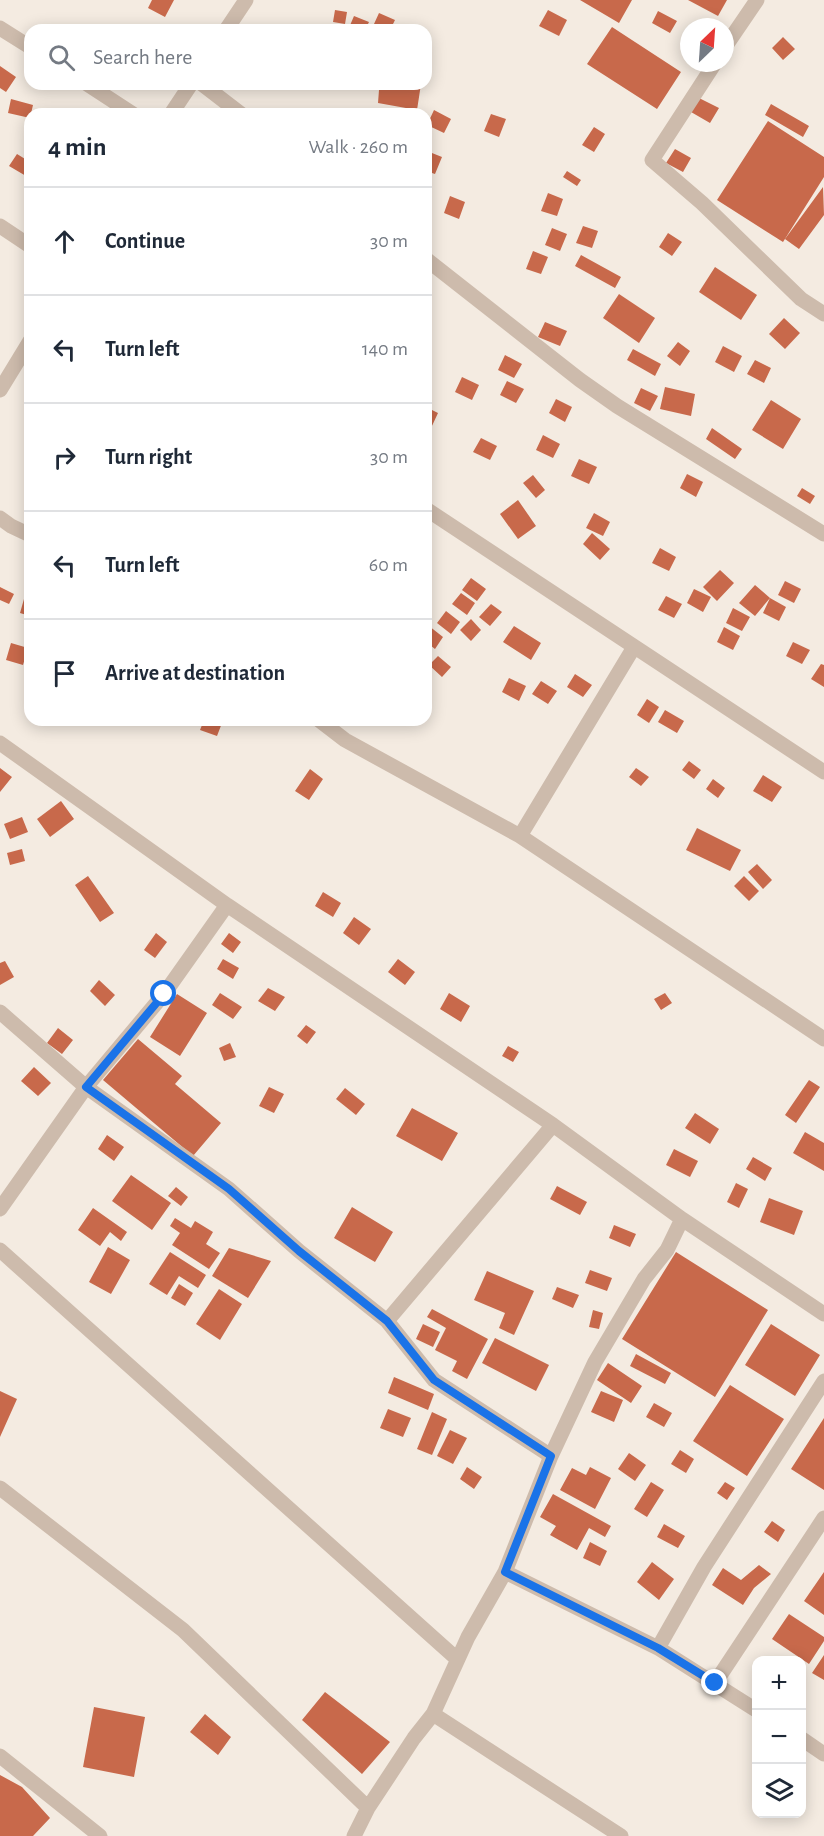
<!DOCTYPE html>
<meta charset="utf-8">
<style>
:root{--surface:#fff;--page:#f6f6f7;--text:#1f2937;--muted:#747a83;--line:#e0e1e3}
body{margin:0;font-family:"Alegreya Sans",sans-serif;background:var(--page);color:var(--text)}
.controls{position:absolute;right:18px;bottom:18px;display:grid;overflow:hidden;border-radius:12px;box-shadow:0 3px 15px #0003}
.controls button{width:54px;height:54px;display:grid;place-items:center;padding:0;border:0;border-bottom:2px solid var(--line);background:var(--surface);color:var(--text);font:30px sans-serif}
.compass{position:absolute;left:680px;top:18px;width:54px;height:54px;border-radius:50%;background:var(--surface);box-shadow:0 3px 15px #0003;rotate:25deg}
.stop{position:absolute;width:18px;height:18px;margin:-14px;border:4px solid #1a73e8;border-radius:50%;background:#fff}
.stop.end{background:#1a73e8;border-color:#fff;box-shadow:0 2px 6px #0008}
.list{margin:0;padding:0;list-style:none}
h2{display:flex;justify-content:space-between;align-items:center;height:78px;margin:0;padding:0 24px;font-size:26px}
h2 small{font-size:20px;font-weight:400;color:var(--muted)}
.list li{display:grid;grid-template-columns:39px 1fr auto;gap:18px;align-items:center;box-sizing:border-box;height:108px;padding:0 24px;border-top:2px solid var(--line)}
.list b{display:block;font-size:22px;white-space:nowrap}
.list em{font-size:20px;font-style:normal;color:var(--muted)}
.icon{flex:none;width:33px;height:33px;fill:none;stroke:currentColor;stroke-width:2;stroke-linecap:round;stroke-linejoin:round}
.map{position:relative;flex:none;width:824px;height:1836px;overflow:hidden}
.search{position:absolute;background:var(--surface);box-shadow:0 3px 15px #0003;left:24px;top:24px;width:408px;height:66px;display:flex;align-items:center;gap:15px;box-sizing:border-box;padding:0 21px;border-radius:18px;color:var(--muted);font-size:22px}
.panel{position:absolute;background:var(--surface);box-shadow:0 3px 15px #0003;left:24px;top:108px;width:408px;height:618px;border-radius:18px}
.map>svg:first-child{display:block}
.building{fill:#c8694b}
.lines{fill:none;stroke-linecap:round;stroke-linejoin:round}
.street{stroke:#cdbbac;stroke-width:15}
.route{stroke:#1a73e8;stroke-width:8}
</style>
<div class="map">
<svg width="824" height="1836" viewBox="0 0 824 1836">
<rect width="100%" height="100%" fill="#f4ebe1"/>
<path class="building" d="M152 0H174L165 17 148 8Z
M580 0H632L619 23Z
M688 0H727L718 16Z
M335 10 347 12 345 24 333 22Z
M548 10 567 20 559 36 539 26Z
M658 11 677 21 670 33 652 23Z
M379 13 395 20 390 30 374 24Z
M354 16 369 22 365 30H348Z
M612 27 681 72 657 109 587 64Z
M783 37 795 49 783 60 772 48Z
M0 66 16 77 6 92 0 88Z
M387 84H421L417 110 378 103 379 90 386 89Z
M699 98 719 108 710 123 691 112Z
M11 99 33 105 30 118 8 113Z
M771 104 809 126 803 137 765 115Z
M434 110 451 119 444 133 427 125Z
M491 114 506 119 499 137 484 131Z
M768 121 824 157V177L783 242 717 200Z
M594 127 605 134 594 152 582 145Z
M675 149 691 158 683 172 666 163Z
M427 151 442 157 435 174 426 171Z
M17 154 30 162V169L26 176 9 166Z
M567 171 581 180 577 186 563 177Z
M823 187 824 215 799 249 785 239Z
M548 193 563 199 557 216 541 211Z
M450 196 465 202 459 219 444 213Z
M583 226 598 231 592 248 576 243Z
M552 228 567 234 560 251 545 245Z
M668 233 682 242 672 256 659 247Z
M533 251 548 257 541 274 526 269Z
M581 255 621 277 615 288 575 266Z
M715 267 757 295 741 320 699 292Z
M619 294 655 318 639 343 603 318Z
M784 318 800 333 785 349 769 334Z
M545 322 567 331 560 346 538 337Z
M678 342 690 351 680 366 667 356Z
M723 346 742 356 734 372 715 362Z
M633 349 661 364 655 376 627 360Z
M505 355 522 364 514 378 498 370Z
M755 360 771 368 764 383 747 374Z
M462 377 479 385 472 400 455 392Z
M507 381 524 389 516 403 500 395Z
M665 387 695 394 691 416 660 409Z
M641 388 658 396 650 411 634 403Z
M556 399 572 407 565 422 549 413Z
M771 400 801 419 783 449 752 430Z
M426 407 438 413 431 428 426 425Z
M712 428 742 449 735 459 706 439Z
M543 435 560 444 553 458 536 450Z
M481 438 497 446 490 460 473 452Z
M579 459 597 467 589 484 571 476Z
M687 474 703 482 696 497 680 488Z
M533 475 545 490 536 498 523 483Z
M802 488 815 496 810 504 797 496Z
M518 500 536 526 518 539 500 514Z
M594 513 610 522 603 536 586 528Z
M592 533 610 549 600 560 583 544Z
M660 548 676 557 669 571 652 563Z
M720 570 734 583 717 601 703 587Z
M471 578 486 589 477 601 462 590Z
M785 581 801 589 794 603 778 595Z
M755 585 770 598 755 616 739 603Z
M0 587 14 594 9 604 0 600Z
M694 589 711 597 703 612 687 603Z
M461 593 475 603 467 615 452 604Z
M666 596 682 604 674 618 658 610Z
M770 598 786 607 779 621 763 613Z
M24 599 30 600V616L20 613Z
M491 604 502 612 490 626 479 617Z
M733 608 750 617 742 631 726 623Z
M446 611 460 622 451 634 437 623Z
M471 619 481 630 471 641 460 630Z
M429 626 443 637 435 649 426 642V631Z
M514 626 541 643 531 660 503 642Z
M724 627 740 636 733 650 717 642Z
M793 642 810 650 802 664 786 656Z
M11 643 28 648 23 665 6 660Z
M438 656 451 667 442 677 429 665Z
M821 664 824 665V687L811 679Z
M575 674 592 685 583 697 567 687Z
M509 678 526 686 519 701 502 692Z
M541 681 557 691 548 704 532 694Z
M647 699 659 707 649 723 637 715Z
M665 710 684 721 677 733 658 722Z
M204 720H215L222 723 217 736 200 730Z
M689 761 701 770 694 779 682 770Z
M0 768 12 777 0 792Z
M636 768 649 777 641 786 629 777Z
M310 769 323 779 309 800 295 791Z
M763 775 782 787 772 802 753 791Z
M713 779 725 788 718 798 706 789Z
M61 801 74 819 50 837 37 819Z
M22 817 28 832 10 839 4 824Z
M697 828 741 850 730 871 686 850Z
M22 849 25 861 10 865 7 853Z
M757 864 772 880 763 889 748 872Z
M88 876 114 913 100 922 75 885Z
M744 876 759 891 749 901 734 886Z
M323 892 341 903 333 917 315 906Z
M354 917 371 929 359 945 343 933Z
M156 933 167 942 155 958 144 950Z
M229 933 241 942 233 953 221 944Z
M223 959 239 968 233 979 217 969Z
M398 959 415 972 405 985 388 972Z
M5 961 14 977 0 985V963Z
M99 980 115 995 105 1006 90 991Z
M268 988 285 997 275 1011 258 1001Z
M220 993 242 1007 233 1019 212 1005Z
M449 993 470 1006 461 1022 440 1009Z
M665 993 672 1003 661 1010 654 999Z
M177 994 207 1013 180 1056 150 1037Z
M306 1025 316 1032 307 1044 297 1036Z
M58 1028 73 1040 62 1054 47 1043Z
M138 1039 182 1076 175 1084 221 1123 193 1156 103 1080Z
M230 1043 236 1057 224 1061 219 1048Z
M508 1046 519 1052 513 1062 502 1056Z
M34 1067 51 1083 38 1096 21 1081Z
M809 1080 820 1087 796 1123 785 1115Z
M269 1087 284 1094 274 1113 259 1106Z
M345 1088 365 1104 356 1115 336 1099Z
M412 1108 458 1133 442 1161 396 1136Z
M695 1113 719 1129 710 1144 685 1128Z
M805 1132 824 1143V1171L793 1153Z
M107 1135 124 1147 114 1161 98 1149Z
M674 1149 698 1161 690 1177 666 1165Z
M753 1157 772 1168 765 1181 746 1169Z
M131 1175 171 1203 152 1230 112 1201Z
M736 1183 748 1189 739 1208 727 1202Z
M557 1186 587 1202 580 1215 550 1199Z
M176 1187 188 1197 181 1206 168 1196Z
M769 1198 803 1211 794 1235 760 1222Z
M352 1207 393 1232 375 1262 334 1238Z
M93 1208 127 1232 121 1241 110 1232 100 1246 78 1230Z
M175 1218 191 1228 195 1221 213 1232 206 1244 220 1253 209 1269 172 1245 180 1233 170 1226Z
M614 1225 636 1234 630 1247 609 1238Z
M108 1247 130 1260 111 1294 89 1282Z
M229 1248 271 1261 248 1298 212 1276Z
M170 1252 206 1275 198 1288 179 1276 167 1295 149 1284Z
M676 1252 768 1310 715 1397 622 1339Z
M590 1270 612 1278 607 1291 585 1283Z
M487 1271 534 1291 514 1335 499 1328 505 1313 474 1300Z
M179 1284 193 1293 185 1306 171 1298Z
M557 1287 579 1295 573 1308 552 1299Z
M219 1289 242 1304 220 1340 196 1324Z
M432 1309 488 1339 467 1379 452 1371 457 1361 435 1350 446 1328 427 1317Z
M593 1310 603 1313 599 1329 589 1327Z
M423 1324 440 1332 433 1347 416 1339Z
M771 1324 820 1355 795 1396 745 1365Z
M495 1338 549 1365 536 1391 482 1363Z
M636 1354 671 1373 665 1384 630 1366Z
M608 1363 642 1386 631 1403 597 1380Z
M394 1377 434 1394 428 1410 388 1393Z
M730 1385 784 1419 747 1476 693 1441Z
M0 1391 17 1399 0 1437Z
M601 1391 623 1400 614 1422 591 1412Z
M654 1403 672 1413 664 1427 646 1417Z
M388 1409 411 1418 403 1437 380 1428Z
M432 1412 447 1419 432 1455 417 1449Z
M824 1418V1490L791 1469Z
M450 1430 467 1438 453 1464 437 1456Z
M680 1450 694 1459 686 1473 671 1464Z
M629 1453 646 1465 635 1481 618 1469Z
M467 1467 482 1477 474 1489 460 1479Z
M590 1467 611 1478 595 1509 560 1490 572 1468 586 1475Z
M651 1482 664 1490 647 1517 634 1509Z
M725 1482 735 1488 727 1500 717 1493Z
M553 1494 611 1526 605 1537 589 1528 577 1550 550 1535 556 1526 540 1517Z
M772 1521 785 1530 778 1542 764 1532Z
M664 1524 685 1536 678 1548 657 1537Z
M590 1542 607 1551 600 1566 583 1558Z
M652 1562 674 1579 659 1600 637 1582Z
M759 1565 771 1574 754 1588 743 1605 712 1585 723 1568 741 1580Z
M824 1572V1615L804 1601Z
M789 1614 824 1637V1641L809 1664 772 1639Z
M824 1655V1680L812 1673Z
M325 1692 390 1742 362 1774 302 1720Z
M94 1707 145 1717 134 1777 83 1767Z
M205 1714 231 1737 218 1755 190 1732Z
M0 1775 22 1787 50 1818 33 1836H0Z"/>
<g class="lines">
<path class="street" d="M0 28 30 47
M226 30 246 0
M725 47 757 0
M715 63 652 160 702 203 801 299 824 314
M87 84 133 114
M202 84 241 114
M171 114 191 84
M0 226 30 246
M426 259 580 380 617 406 824 534
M0 390 30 341
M426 509 824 772
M0 518 11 526 30 535
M634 647 520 836 824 1039
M319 720 345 740 520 836
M0 743 227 905 164 994 86 1087 0 1209
M227 905 553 1125 682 1219 667 1250 644 1279 595 1362 551 1456 505 1572 468 1637 433 1714 414 1738 368 1808 354 1836
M0 1012 86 1087 229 1189 299 1251 387 1321 434 1380 551 1456
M682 1219 824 1314
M0 1250 457 1659
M387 1321 553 1125
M0 1488 183 1630 368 1808
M505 1572 658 1648 756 1710
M658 1648 704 1567 824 1381
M715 1683 824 1518
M433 1714 621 1836
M802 1739 824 1754
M0 1756 100 1836"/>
</g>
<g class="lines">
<path class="route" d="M164 994 86 1087 229 1189 299 1251 387 1321 434 1380 551 1456 505 1572 658 1648 715 1683"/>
</g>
</svg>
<div class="controls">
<button>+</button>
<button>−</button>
<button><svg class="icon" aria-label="layers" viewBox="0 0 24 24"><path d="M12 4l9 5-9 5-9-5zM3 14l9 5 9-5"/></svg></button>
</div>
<svg class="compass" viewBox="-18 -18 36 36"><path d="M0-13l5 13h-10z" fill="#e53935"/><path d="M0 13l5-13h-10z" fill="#747a83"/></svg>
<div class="stop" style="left:164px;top:994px"></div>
<div class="stop end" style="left:715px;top:1683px"></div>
<div class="search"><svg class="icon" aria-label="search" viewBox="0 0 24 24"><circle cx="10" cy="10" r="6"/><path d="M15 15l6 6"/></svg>Search here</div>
<section class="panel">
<h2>4 min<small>Walk · 260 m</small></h2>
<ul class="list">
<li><svg class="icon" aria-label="ahead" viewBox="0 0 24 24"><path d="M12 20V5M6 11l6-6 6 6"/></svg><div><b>Continue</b></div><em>30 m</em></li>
<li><svg class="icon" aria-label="left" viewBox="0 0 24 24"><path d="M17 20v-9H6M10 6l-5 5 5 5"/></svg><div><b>Turn left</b></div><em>140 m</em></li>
<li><svg class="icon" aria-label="right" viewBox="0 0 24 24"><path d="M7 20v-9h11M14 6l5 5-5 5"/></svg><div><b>Turn right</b></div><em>30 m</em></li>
<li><svg class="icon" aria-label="left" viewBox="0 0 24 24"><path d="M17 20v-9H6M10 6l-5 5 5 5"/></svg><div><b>Turn left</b></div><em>60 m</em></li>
<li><svg class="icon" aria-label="arrive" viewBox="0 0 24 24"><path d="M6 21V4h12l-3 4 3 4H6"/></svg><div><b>Arrive at destination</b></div></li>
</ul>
</section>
</div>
